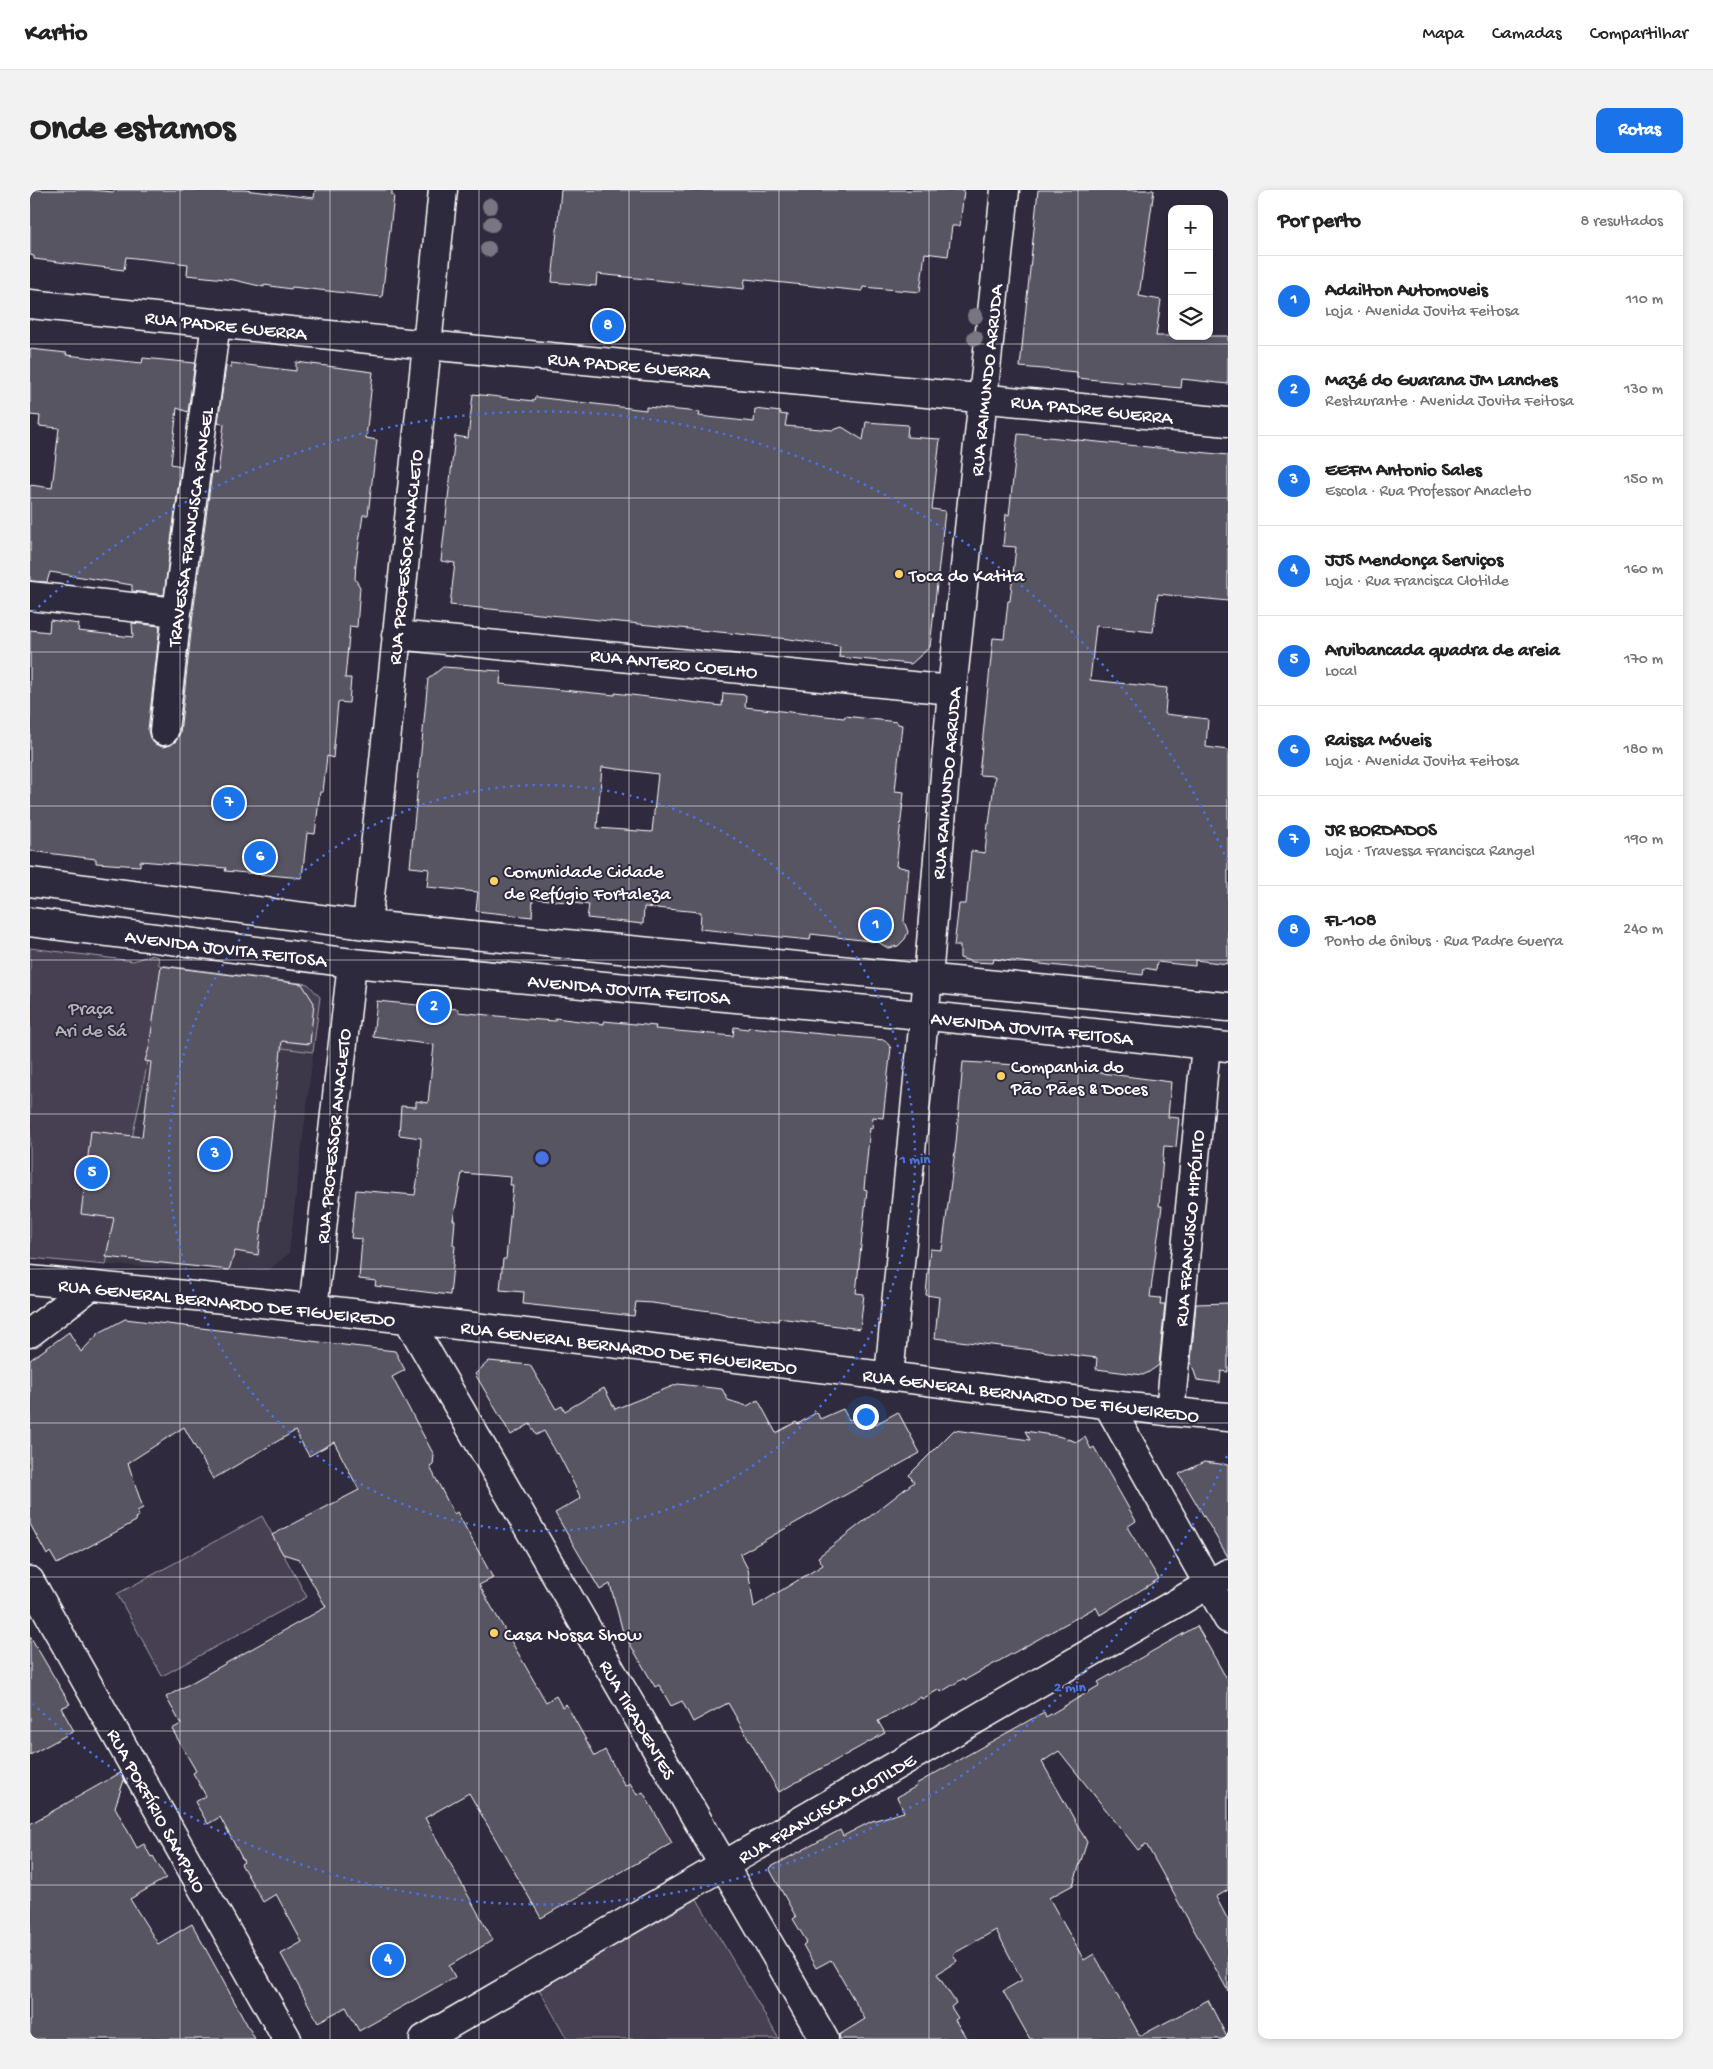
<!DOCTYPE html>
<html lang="pt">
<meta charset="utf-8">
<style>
:root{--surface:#fff;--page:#f2f2f2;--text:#222;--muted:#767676;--line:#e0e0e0;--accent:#1a73e8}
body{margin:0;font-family:"Gochi Hand",sans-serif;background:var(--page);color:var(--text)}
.controls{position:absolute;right:15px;top:15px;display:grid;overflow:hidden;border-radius:10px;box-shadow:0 2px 8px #0003}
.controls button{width:45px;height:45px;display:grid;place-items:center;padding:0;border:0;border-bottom:1px solid var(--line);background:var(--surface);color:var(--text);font:25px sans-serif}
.you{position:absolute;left:835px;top:1226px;width:18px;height:18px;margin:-12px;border:4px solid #fff;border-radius:50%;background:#1a73e8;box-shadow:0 0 0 8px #1a73e833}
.badge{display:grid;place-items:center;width:32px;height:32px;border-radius:50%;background:var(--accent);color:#fff;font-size:16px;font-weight:700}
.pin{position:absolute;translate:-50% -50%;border:2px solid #fff;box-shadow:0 1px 5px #0006}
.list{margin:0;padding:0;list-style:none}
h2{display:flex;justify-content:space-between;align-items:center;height:65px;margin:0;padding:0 20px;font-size:21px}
h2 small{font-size:16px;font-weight:400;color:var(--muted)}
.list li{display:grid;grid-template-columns:32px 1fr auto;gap:15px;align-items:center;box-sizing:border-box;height:90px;padding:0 20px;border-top:1px solid var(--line)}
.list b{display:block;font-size:19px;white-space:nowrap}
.list p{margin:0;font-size:16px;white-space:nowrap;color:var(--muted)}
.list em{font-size:16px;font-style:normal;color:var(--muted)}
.icon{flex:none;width:28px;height:28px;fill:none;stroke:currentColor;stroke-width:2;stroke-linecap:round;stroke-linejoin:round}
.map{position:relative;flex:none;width:1198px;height:1849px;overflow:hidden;border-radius:10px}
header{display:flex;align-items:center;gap:30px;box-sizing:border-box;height:70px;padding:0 25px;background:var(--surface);border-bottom:1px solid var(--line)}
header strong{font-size:24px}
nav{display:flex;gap:28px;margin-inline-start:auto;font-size:18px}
.intro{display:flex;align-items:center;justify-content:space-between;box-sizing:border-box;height:120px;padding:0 30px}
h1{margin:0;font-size:35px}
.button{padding:12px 22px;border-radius:10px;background:var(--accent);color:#fff;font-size:18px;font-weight:700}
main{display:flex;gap:30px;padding:0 30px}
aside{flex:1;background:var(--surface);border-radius:10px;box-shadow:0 2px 8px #0003}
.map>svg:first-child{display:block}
.built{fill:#3c3749}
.green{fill:#464152;stroke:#a2a0a8}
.building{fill:#595564;stroke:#fff;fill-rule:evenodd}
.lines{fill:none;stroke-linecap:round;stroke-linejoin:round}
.minor-casing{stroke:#fff;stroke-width:31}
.tertiary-casing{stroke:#fff;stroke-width:31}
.primary-casing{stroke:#fff;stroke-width:31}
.minor{stroke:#2f2a3d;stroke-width:28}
.tertiary{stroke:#2f2a3d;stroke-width:28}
.primary{stroke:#2f2a3d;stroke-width:28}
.tree{fill:#797582}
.grid{fill:none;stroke:#fff;stroke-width:1;stroke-opacity:0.55}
.ring{fill:none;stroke:#4a71e0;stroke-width:2.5;stroke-dasharray:2.5 5}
.poi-dot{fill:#ffd166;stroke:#2f2a3d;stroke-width:2}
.labels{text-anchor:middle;stroke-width:4;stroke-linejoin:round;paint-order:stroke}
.street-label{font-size:19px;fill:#fff;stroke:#2f2a3d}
.poi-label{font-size:19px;fill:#fff;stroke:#2f2a3d;text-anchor:start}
.park-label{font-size:19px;fill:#b5b3ba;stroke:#2f2a3d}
.centre{fill:#4a71e0;stroke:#2f2a3d;stroke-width:2.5}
.ring-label{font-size:15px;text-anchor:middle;font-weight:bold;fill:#4a71e0;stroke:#2f2a3d;stroke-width:4;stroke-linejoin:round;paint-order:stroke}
</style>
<header>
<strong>Kartio</strong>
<nav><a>Mapa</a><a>Camadas</a><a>Compartilhar</a></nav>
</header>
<div class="intro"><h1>Onde estamos</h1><a class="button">Rotas</a></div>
<main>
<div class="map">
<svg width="1198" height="1849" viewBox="0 0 1198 1849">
<rect width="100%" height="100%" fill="#2f2a3d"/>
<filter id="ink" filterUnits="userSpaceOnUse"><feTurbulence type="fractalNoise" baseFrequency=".02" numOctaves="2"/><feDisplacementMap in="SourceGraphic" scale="10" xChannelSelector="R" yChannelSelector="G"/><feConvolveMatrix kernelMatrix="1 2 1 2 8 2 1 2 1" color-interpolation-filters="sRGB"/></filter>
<g filter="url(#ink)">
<path class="built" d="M278 794 290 807 259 1063 238 1081 76 1075 119 866Z"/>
<path class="green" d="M0 758 103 771 121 765 128 767 129 775 278 794 290 807 283 862 122 841 119 866 76 1075 0 1068Z
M232 1326 277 1407 132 1486 87 1404Z
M667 1709 749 1849H537L509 1799Z"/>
<path class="building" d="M0 0H60L84 2V0H214L284 8 285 0H362V5L364 6 352 107 262 97 261 99 234 95V97L204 90 157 85 158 74 96 67 94 80 4 69V66L0 65Z
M531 0H934L930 36H922L918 66 895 63 890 102 833 97 832 101 715 89 714 99 567 84 566 96 522 92Z
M1008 0H1124L1109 106 1131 110 1126 146H1198V194L1152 189 1151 198 1047 188V182L990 177Z
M0 159 37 163 36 165 112 173 113 168 165 173 158 222 147 218 141 274 151 276 134 405 102 401V395L20 382 17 392 0 391V295L22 298 29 238 9 236 10 226 0 225Z
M266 172 343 182 336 248 347 250 338 325H333L326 373 325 389 330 397 327 437 320 436 315 488H321L319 513 308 512 303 568 297 566 293 602H290L285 644 277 643 272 688 195 681 196 678 110 671V676L66 673V669L0 661V440L19 442 20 430 49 434 48 441 103 447 102 433 130 436 118 540 120 548 125 554 133 557 141 555 146 551 150 543 163 424 182 282 188 283 194 234 188 232 196 176 201 177V173L266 181Z
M443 204 504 211 505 207 616 220V217L670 222 669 226 724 232 725 219 751 222 750 224 757 225 755 236 803 240 812 237 833 250 836 232 878 235 877 247 910 249 902 319 915 321 900 457 881 474 809 467 810 456 759 449 420 415 425 373 411 371 425 246 438 248Z
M988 244 1198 265V411L1128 404 1123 442 1066 436 1060 490 1137 498 1135 524 1178 529 1176 557 1198 560V774L1165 770V776L1127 772 1126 780 1114 778 1113 785 964 769 963 773 943 772 930 768V756H924L929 714H936L941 661 955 663 958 634H959L965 586 949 585 963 448 974 449 978 411H980L986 357 973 356 976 324 979 325Z
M413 477 471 481 470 494 585 505V503L692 516 693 503 716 505 715 517 814 528 815 526 867 532 868 534 872 535 865 601 874 602 866 676 879 679 874 731 878 742 875 749 868 756 858 758 848 752 781 744 780 750 670 739 671 722 614 717 613 734 557 728 559 715 503 708 502 727 446 721 448 702 397 697 399 679 380 677 398 489ZM572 577 628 584 622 642 567 638Z
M131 776 272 794 284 813 280 854 252 851 228 1065 205 1061 199 1080 76 1067 84 1028 51 1024 61 941 112 947 121 872 115 871 119 858Z
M347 811 428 819V822L497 829 525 831V828L574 834V831L626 836 625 839 703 846 704 837 718 839 719 837 855 850 861 858 853 928 843 927 842 939 840 938 834 999 837 1000 826 1103 834 1104 830 1139 749 1128 748 1131 698 1125 687 1122 622 1113 606 1112 604 1126 493 1114 494 1102 470 1100 473 1069H476L483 995H480L481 987 432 983 423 1030H425L423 1055 425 1056 420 1105 345 1096 346 1091 329 1089 332 1049 321 1048 326 1000 385 1005 390 972 391 948 369 945 371 916 386 917V911L398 913 404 855 343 847Z
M933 872 1026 877 1141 892 1138 927 1149 928 1146 957 1134 956 1129 1016H1132L1120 1107 1131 1108 1130 1114H1135L1129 1175 1119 1182 1113 1185 1066 1179 1067 1168 905 1148 909 1107 896 1105 900 1059 912 1060 926 953Z
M1198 1113V1182L1191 1181 1190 1193 1167 1190 1161 1172 1166 1114Z
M95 1129 365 1161 375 1180 362 1187 404 1265 403 1275 400 1277 424 1324 427 1322 463 1388 449 1395 516 1512 526 1506 532 1517 536 1514 565 1566 575 1560 595 1596 600 1593 607 1605 613 1602 642 1653 511 1728 439 1603 395 1628 463 1750 419 1776 425 1787 329 1841 316 1817 288 1832 251 1764 272 1752 246 1704 233 1712 211 1674 214 1672 190 1627 178 1634 165 1612 176 1606 163 1583 166 1581 142 1539 151 1534 136 1507 296 1417 269 1369 253 1364 242 1345 329 1300 304 1252 279 1266 265 1241 183 1289 154 1237 98 1273 113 1318 107 1321 109 1326 105 1328 106 1331 27 1374 20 1362 17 1365 0 1334V1170L39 1142 51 1162 69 1143Z
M459 1171 500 1175 526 1219 532 1216 535 1221 574 1198 585 1219 648 1194 692 1199 698 1210 717 1216 728 1210 746 1243 766 1232 768 1234 787 1222 790 1229 813 1219 819 1230 839 1221 846 1234 868 1222 890 1263 710 1364 718 1379 724 1417 793 1375 788 1367 884 1292 879 1285 924 1240 1000 1250 995 1241 1028 1246 1047 1252 1055 1247 1061 1259 1064 1257 1106 1331 1097 1337 1129 1389 1070 1425 1066 1417 935 1490 934 1488 911 1502 910 1499 892 1509 891 1507 848 1531 855 1543 749 1602 698 1513 663 1532 652 1511 641 1516 629 1495 625 1497 593 1442 580 1394 570 1400 525 1323 551 1308 528 1263 527 1264 514 1241 506 1245 500 1234 481 1245 445 1184Z
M1174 1272 1198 1275V1367L1149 1284Z
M1167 1436 1198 1491V1700L1186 1707 1198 1730V1801L1116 1654 1108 1660 1029 1561 1012 1572 1057 1652 1043 1695 1019 1708 1054 1770 1064 1764 1110 1846 1178 1810 1198 1849H1000L973 1801 992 1790 966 1740 923 1764 927 1771 907 1784 926 1813 921 1817 928 1828 925 1830 937 1849H810L809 1845 835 1829 801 1770 786 1778 773 1755 777 1752 763 1729 766 1727 739 1678 810 1640 813 1646 842 1631 874 1622 867 1607 887 1596 886 1594 1014 1522 1016 1527 1070 1495 1068 1492Z
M0 1446 40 1514 31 1518 44 1541 0 1565Z
M90 1583 94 1590 85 1617 107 1658 114 1654 121 1667 123 1666 136 1688 100 1709 128 1754 162 1734 225 1849H0V1634Z"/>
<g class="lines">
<defs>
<path id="minor" d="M0 114 397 155 1198 232
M0 406 147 422
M366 445 922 500
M134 541 147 422 186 133
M337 735 413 0
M283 1119 322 773
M0 1143 61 1096
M1140 1222 1176 855
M0 1391 257 1849"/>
<path id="tertiary" d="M0 1090C286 1116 570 1152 855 1186 969 1199 1083 1218 1198 1227
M379 1131 794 1849
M859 1186 899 777 922 500 975 0
M1078 1215 1198 1429
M394 1849 1198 1383"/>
<path id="primary" d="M0 692 337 735 1198 817
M0 732 322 773 860 822 1198 857"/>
</defs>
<use href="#minor" class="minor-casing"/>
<use href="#tertiary" class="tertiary-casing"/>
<use href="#primary" class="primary-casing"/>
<use href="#minor" class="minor"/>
<use href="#tertiary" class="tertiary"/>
<use href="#primary" class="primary"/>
</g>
<g class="tree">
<circle cx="460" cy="16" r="8"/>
<circle cx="462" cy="34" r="8"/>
<circle cx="458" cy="59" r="8"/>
<circle cx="945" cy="126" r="8"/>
<circle cx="945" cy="148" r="8"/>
</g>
</g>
<path class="grid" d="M150 0V1849M300 0V1849M449 0V1849M599 0V1849M749 0V1849M899 0V1849M1048 0V1849M0 154H1198M0 308H1198M0 462H1198M0 616H1198M0 770H1198M0 924H1198M0 1079H1198M0 1233H1198M0 1387H1198M0 1541H1198M0 1695H1198"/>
<g class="ring">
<circle cx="512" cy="968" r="373"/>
<path d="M1197 1266A747 747 0 0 1 3 1514M3 422A747 747 0 0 1 1197 670"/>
</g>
<g class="poi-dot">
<circle cx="869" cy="384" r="5"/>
<circle cx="464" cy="691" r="5"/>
<circle cx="971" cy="886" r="5"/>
<circle cx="464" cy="1443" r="5"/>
</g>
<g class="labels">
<g class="street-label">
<text transform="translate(196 134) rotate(6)" y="7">RUA PADRE GUERRA</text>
<text transform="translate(599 174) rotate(5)" y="7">RUA PADRE GUERRA</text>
<text transform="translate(955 190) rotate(-84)" y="7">RUA RAIMUNDO ARRUDA</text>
<text transform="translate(1062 218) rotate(6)" y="7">RUA PADRE GUERRA</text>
<text transform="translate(159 337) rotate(-82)" y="7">TRAVESSA FRANCISCA RANGEL</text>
<text transform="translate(374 367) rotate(-84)" y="7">RUA PROFESSOR ANACLETO</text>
<text transform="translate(644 472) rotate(6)" y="7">RUA ANTERO COELHO</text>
<text transform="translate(915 593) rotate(-85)" y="7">RUA RAIMUNDO ARRUDA</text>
<text transform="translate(196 757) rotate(7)" y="7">AVENIDA JOVITA FEITOSA</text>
<text transform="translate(599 798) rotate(5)" y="7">AVENIDA JOVITA FEITOSA</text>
<text transform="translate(1002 837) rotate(6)" y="7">AVENIDA JOVITA FEITOSA</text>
<text transform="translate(302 946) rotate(-84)" y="7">RUA PROFESSOR ANACLETO</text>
<text transform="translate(1158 1038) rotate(-85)" y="7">RUA FRANCISCO HIPÓLITO</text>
<text transform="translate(197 1111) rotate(6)" y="7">RUA GENERAL BERNARDO DE FIGUEIREDO</text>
<text transform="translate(599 1156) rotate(7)" y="7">RUA GENERAL BERNARDO DE FIGUEIREDO</text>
<text transform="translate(1001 1204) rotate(7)" y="7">RUA GENERAL BERNARDO DE FIGUEIREDO</text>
<text transform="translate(609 1529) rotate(60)" y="7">RUA TIRADENTES</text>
<text transform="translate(796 1617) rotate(-30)" y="7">RUA FRANCISCA CLOTILDE</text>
<text transform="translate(128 1620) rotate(61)" y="7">RUA PORFÍRIO SAMPAIO</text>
</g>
<g class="poi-label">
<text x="879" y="391">Toca do Katita</text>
<text x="474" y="687">Comunidade Cidade<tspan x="474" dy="22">de Refúgio Fortaleza</tspan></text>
<text x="981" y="882">Companhia do<tspan x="981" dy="22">Pão Pães &amp; Doces</tspan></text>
<text x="474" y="1450">Casa Nossa Show</text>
</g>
<g class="park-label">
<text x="61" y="824">Praça<tspan x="61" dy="22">Ari de Sá</tspan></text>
</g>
</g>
<circle cx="512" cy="968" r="8" class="centre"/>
<g class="ring-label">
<text x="885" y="973">1 min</text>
<text x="1040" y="1501">2 min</text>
</g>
</svg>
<div class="controls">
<button>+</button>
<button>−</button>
<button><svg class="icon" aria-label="layers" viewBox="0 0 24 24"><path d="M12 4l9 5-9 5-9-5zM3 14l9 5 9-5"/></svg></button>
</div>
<div class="you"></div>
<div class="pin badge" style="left:846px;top:735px">1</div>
<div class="pin badge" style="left:404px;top:817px">2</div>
<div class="pin badge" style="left:185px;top:964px">3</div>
<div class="pin badge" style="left:358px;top:1770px">4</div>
<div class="pin badge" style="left:62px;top:983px">5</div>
<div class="pin badge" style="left:230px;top:667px">6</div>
<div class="pin badge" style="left:199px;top:613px">7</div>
<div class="pin badge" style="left:578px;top:136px">8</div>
</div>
<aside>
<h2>Por perto<small>8 resultados</small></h2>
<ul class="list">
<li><span class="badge">1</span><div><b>Adailton Automoveis</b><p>Loja · Avenida Jovita Feitosa</p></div><em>110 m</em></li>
<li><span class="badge">2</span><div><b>Mazé do Guarana JM Lanches</b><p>Restaurante · Avenida Jovita Feitosa</p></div><em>130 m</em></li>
<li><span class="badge">3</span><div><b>EEFM Antonio Sales</b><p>Escola · Rua Professor Anacleto</p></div><em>150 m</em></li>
<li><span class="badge">4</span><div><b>JJS Mendonça Serviços</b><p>Loja · Rua Francisca Clotilde</p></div><em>160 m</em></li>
<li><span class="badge">5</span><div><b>Aruibancada quadra de areia</b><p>Local</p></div><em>170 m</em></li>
<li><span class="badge">6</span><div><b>Raissa Móveis</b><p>Loja · Avenida Jovita Feitosa</p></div><em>180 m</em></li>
<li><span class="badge">7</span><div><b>JR BORDADOS</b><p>Loja · Travessa Francisca Rangel</p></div><em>190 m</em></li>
<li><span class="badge">8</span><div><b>FL-108</b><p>Ponto de ônibus · Rua Padre Guerra</p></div><em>240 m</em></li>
</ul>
</aside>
</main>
